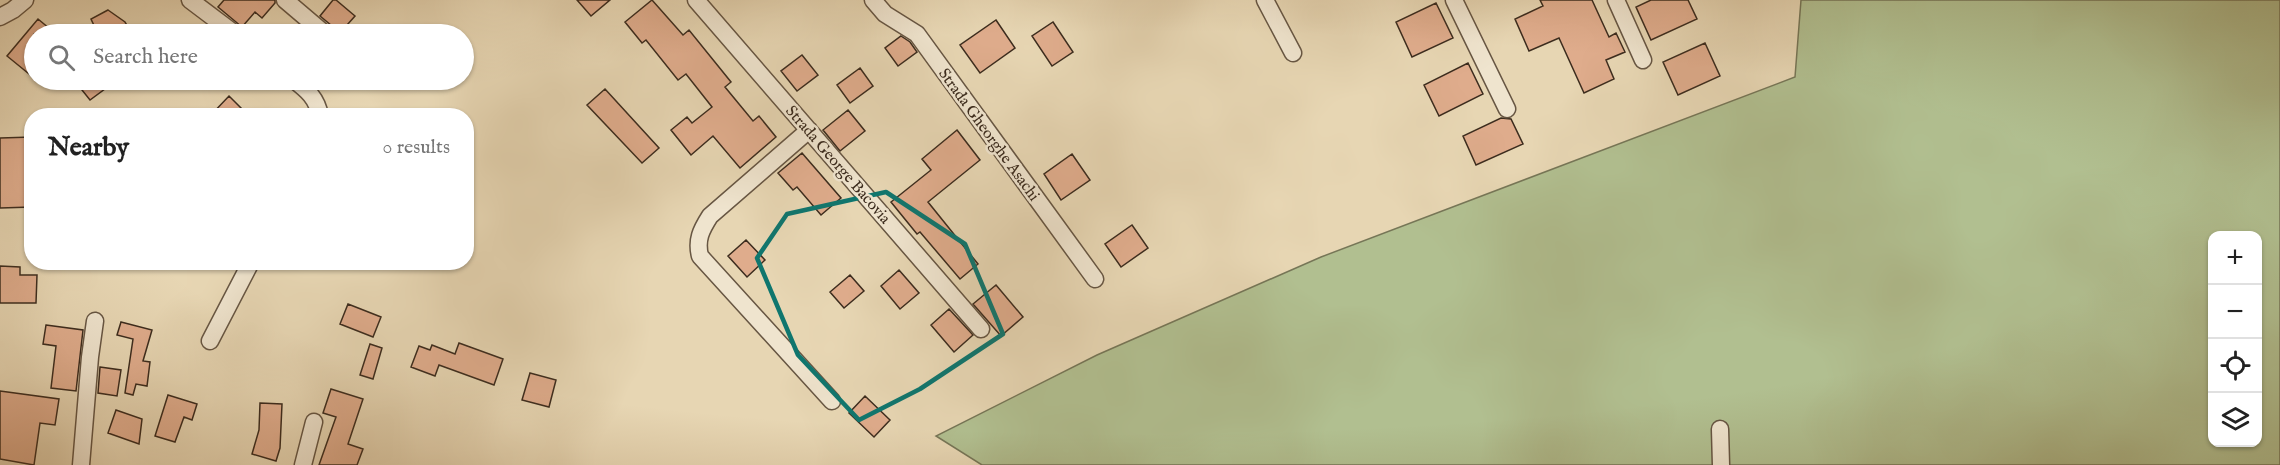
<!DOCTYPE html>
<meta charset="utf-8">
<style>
:root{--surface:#fff;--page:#f6f6f6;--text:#222;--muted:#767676;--line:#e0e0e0}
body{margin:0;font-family:"IM FELL English",serif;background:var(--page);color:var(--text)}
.controls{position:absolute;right:18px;bottom:18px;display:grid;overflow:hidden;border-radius:12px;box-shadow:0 2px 4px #0004}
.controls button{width:54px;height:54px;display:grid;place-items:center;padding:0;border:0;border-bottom:2px solid var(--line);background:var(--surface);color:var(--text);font:30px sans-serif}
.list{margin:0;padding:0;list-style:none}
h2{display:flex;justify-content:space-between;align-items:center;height:78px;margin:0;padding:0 24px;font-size:26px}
h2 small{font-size:20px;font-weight:400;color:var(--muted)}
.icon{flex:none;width:33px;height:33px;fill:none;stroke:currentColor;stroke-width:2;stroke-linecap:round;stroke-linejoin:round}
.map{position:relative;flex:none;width:2280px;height:465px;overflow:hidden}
.search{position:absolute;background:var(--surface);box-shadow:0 2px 4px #0004;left:24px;top:24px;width:450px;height:66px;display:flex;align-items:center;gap:15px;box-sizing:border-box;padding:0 21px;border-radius:33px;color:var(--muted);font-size:22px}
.panel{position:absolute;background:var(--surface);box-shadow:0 2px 4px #0004;left:24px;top:108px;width:450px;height:162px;border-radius:24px}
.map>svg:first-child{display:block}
.green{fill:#b1bf90;stroke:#767657;stroke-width:1.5;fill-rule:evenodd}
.building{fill:#dfac8c;stroke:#3c2c1e;stroke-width:1.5}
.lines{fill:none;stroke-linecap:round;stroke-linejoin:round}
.minor-casing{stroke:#675643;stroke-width:19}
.minor{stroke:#efe4ce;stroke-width:16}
.marked{fill:none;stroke:#0f766e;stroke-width:4.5;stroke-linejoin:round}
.labels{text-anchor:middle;stroke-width:5;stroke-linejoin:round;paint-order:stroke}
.street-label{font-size:16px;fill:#3c2c1e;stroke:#efe4ce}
</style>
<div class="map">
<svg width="2280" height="465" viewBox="0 0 2280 465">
<rect width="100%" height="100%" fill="#e7d6b3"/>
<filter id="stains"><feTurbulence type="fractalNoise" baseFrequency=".00333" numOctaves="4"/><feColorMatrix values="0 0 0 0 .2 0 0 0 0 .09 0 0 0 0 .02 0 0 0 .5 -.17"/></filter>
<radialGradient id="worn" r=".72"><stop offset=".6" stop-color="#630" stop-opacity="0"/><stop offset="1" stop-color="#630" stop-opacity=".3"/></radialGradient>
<path class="green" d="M1801 0H2280V465H982L936 436 1097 355 1321 257 1795 77ZM2212 236H2258V442H2212Z"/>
<path class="building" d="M224 0H275V3L262 18 255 12 242 27 218 7Z
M333 0H336L355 16 339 34H335L332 26 320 16Z
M577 0H610L591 16Z
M652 0 683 35 689 30 731 82 725 87 753 121 759 116 776 137 740 168 713 136 691 155 671 130 687 117 692 123 712 107 686 74 678 80 646 40 642 43 625 22Z
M1540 0H1592L1609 37 1616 33 1625 52 1606 60 1614 79 1584 93 1559 38 1529 51 1515 19 1543 6Z
M1651 0H1688L1697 19 1651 40 1636 7Z
M1436 3 1453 38 1412 57 1396 22Z
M108 10 125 22 132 34H98L91 19Z
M38 19 56 34H34V78L7 56Z
M996 20 1015 48 980 73 960 45Z
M1053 22 1073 52 1052 66 1032 36Z
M901 36 910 42 917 52 898 66 885 48Z
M1705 43 1720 76 1678 95 1663 62Z
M802 55 818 75 797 91 781 71Z
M1468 63 1483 94 1439 116 1424 85Z
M860 68 873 86 850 103 837 85Z
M74 80H117L90 100Z
M605 89 659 148 642 163 587 105Z
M229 96 249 116H210Z
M848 110 865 131 840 151 823 130Z
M1501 118 1511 119 1523 144 1476 165 1463 136Z
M957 130 980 160 928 202 978 264 960 279 920 232 917 234 891 202 931 170 922 159Z
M32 137V207L0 208V138Z
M802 153 841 198 821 215 797 187 793 190 778 173Z
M1072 154 1090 180 1061 200 1044 174Z
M1132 225 1148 248 1121 267 1105 244Z
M746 240 765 260 747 277 728 256Z
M0 266 20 267V275H37L36 303H0Z
M899 270 919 293 900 309 881 286Z
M850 275 864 291 844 308 830 292Z
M996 285 1023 317 1001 336 973 304Z
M348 304 381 317 373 337 340 324Z
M949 309 973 335 954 352 931 325Z
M121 322 152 330 143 361 150 362 147 386 136 384 133 395 125 393 133 339 117 335Z
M46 325 83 330 76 391 51 388 56 346 43 344Z
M459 343 503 359 494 385 439 365 435 376 411 367 419 346 430 350 432 345 455 354Z
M370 344 382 348 373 379 360 375Z
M100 367 121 370 117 396 98 393Z
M530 373 556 380 549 407 522 400Z
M331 389 363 399 348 444 363 449 357 465H319L336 417 323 413Z
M0 391 59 399 55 425 40 423 34 465 0 459Z
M168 395 197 404 192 420 184 417 175 442 155 436Z
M865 396 890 420 874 437 849 413Z
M260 403 282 404 280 448 276 461 252 454 259 430Z
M116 410 142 419 139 444 108 433Z"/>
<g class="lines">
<defs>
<path id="minor" d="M190 0 235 34
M285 0 325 34
M696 0 981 329
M873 0 885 14 917 34 1095 279
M1265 0 1293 53
M1454 0 1507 109
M1616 0 1643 60
M0 17 13 10 25 0
M294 80C307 90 317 98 320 116
M809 130 710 216C701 230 696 240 700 256L832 401
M210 341 251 262
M1720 429 1721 465
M81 465 90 357 95 321
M303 465 314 422"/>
</defs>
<use href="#minor" class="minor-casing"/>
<use href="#minor" class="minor"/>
</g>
<path class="marked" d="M886 192 965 244 1003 334 920 389 859 420 798 355 757 258 787 214Z"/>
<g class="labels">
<g class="street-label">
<text transform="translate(990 134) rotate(54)" y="6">Strada Gheorghe Asachi</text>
<text transform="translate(839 164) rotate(49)" y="6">Strada George Bacovia</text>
</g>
</g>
<rect width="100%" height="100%" filter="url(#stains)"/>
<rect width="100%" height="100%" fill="url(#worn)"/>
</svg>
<div class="controls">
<button>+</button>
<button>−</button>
<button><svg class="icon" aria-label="locate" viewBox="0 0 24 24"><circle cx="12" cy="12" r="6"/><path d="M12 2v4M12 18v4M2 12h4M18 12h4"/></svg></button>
<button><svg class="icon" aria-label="layers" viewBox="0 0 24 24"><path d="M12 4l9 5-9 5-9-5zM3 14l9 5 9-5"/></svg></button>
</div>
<div class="search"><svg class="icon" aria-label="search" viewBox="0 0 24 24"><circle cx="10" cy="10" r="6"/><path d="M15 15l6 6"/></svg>Search here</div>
<section class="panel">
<h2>Nearby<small>0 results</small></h2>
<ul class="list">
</ul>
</section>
</div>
